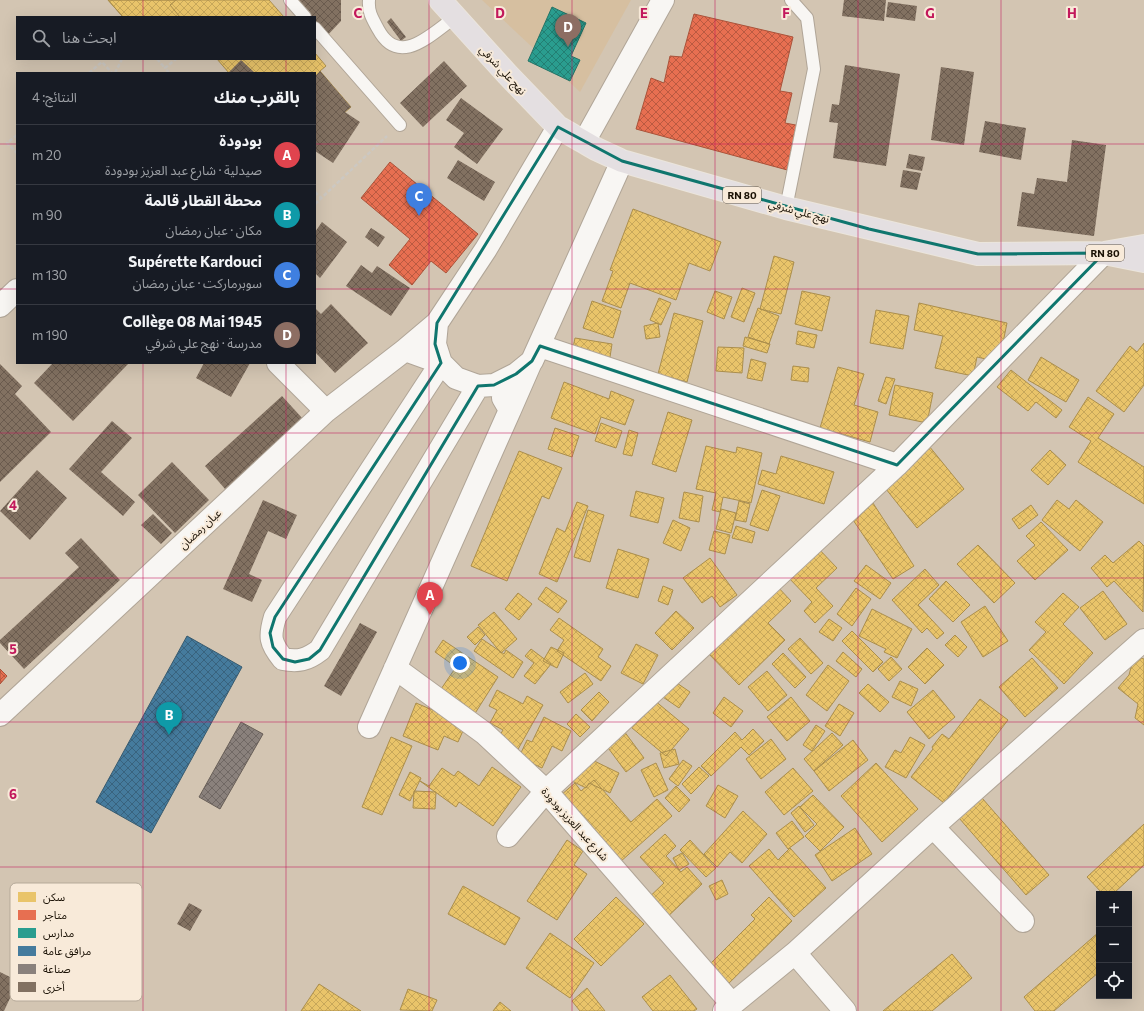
<!DOCTYPE html>
<html lang="ar">
<meta charset="utf-8">
<style>
:root{--surface:#171b24;--page:#20242c;--text:#f1f3f6;--muted:#9ea1a6;--line:#363941;--accent:#aeaaa5}
body{margin:0;font-family:Commissioner,"Noto Sans Arabic",sans-serif;background:var(--page);color:var(--text);direction:rtl}
.controls{position:absolute;right:12px;bottom:12px;display:grid;overflow:hidden;border-radius:0px;box-shadow:0 4px 16px #0002}
.controls button{width:36px;height:36px;display:grid;place-items:center;padding:0;border:0;border-bottom:1px solid var(--line);background:var(--surface);color:var(--text);font:20px sans-serif}
.you{position:absolute;left:460px;top:663px;width:14px;height:14px;margin:-10px;border:3px solid #fff;border-radius:50%;background:#1a73e8;box-shadow:0 0 0 6px #1a73e833}
.badge{display:grid;place-items:center;width:26px;height:26px;border-radius:50%;background:var(--accent);color:#fff;font-size:13px;font-weight:700}
.pin{position:absolute;translate:-50% -33px;filter:drop-shadow(0 1px 2px #0008)}
.pin::after{content:'';position:absolute;top:21px;width:14px;height:12px;background:inherit;clip-path:polygon(0 0,100% 0,50% 100%)}
.list{margin:0;padding:0;list-style:none}
h2{display:flex;justify-content:space-between;align-items:center;height:52px;margin:0;padding:0 16px;font-size:17px}
h2 small{font-size:13px;font-weight:400;color:var(--muted)}
.list li{display:grid;grid-template-columns:26px 1fr auto;gap:12px;align-items:center;box-sizing:border-box;height:60px;padding:0 16px;border-top:1px solid var(--line)}
.list b{display:block;font-size:15px;white-space:nowrap}
.list p{margin:0;font-size:13px;white-space:nowrap;color:var(--muted)}
.list em{font-size:13px;font-style:normal;color:var(--muted)}
.icon{flex:none;width:22px;height:22px;fill:none;stroke:currentColor;stroke-width:2;stroke-linecap:round;stroke-linejoin:round}
.map{position:relative;flex:none;width:1144px;height:1011px;overflow:hidden;direction:ltr}
.search{position:absolute;background:var(--surface);box-shadow:0 4px 16px #0002;left:16px;top:16px;width:300px;height:44px;display:flex;align-items:center;gap:10px;box-sizing:border-box;padding:0 14px;border-radius:0px;color:var(--muted);font-size:15px}
.panel{position:absolute;background:var(--surface);box-shadow:0 4px 16px #0002;left:16px;top:72px;width:300px;height:292px;border-radius:0px;direction:rtl}
.map>svg:first-child{display:block}
.built{fill:#d6bfa0}
.homes{fill:url(#homes-cross-hatch);stroke:#ab8e4c}
.shops{fill:url(#shops-cross-hatch);stroke:#aa533a}
.schools{fill:url(#schools-cross-hatch);stroke:#257366}
.public{fill:url(#public-cross-hatch);stroke:#385b6f}
.industry{fill:url(#industry-cross-hatch);stroke:#685f58}
.building{fill:url(#building-cross-hatch)}
.lines{fill:none;stroke-linecap:round;stroke-linejoin:round}
.service-casing{stroke:#b0a597;stroke-width:14}
.minor-casing{stroke:#b0a597;stroke-width:24}
.primary-casing{stroke:#ebe5dc;stroke-width:24}
.path{stroke:#ccc8c2;stroke-width:2.5;stroke-dasharray:4 2;stroke-linecap:butt}
.service{stroke:#f8f6f3;stroke-width:12}
.minor{stroke:#f8f6f3;stroke-width:22}
.primary{stroke:#e4dfe1;stroke-width:22}
.marked{fill:none;stroke:#0f766e;stroke-width:3;stroke-linejoin:round}
.grid{fill:none;stroke:#c2185b;stroke-width:1;stroke-opacity:0.55}
.labels{text-anchor:middle;stroke-width:4;stroke-linejoin:round;paint-order:stroke}
.shield{fill:#f8ead9;stroke:#5d5245;stroke-width:1}
.shield-label{font-size:10px;font-weight:bold;fill:#1a1105}
.street-label{font-size:11px;fill:#1a1105;stroke:#f8ead9}
.key{fill:#f8ead9;stroke:#b5a999;stroke-width:1}
.key-label{font-size:11px;fill:#1a1105}
.grid-label{font-size:13px;text-anchor:middle;font-weight:bold;fill:#c2185b;stroke:#f8ead9;stroke-width:4;stroke-linejoin:round;paint-order:stroke}
</style>
<div class="map">
<svg width="1144" height="1011" viewBox="0 0 1144 1011">
<defs>
<pattern id="homes-cross-hatch" width="8" height="8" patternUnits="userSpaceOnUse"><rect width="8" height="8" fill="#e9c46a"/><path d="M0 0l8 8M0 8l8-8" fill="none" stroke="#c7a75a"/></pattern>
<pattern id="shops-cross-hatch" width="8" height="8" patternUnits="userSpaceOnUse"><rect width="8" height="8" fill="#e76f51"/><path d="M0 0l8 8M0 8l8-8" fill="none" stroke="#ba5a41"/></pattern>
<pattern id="schools-cross-hatch" width="8" height="8" patternUnits="userSpaceOnUse"><rect width="8" height="8" fill="#2a9d8f"/><path d="M0 0l8 8M0 8l8-8" fill="none" stroke="#237f73"/></pattern>
<pattern id="public-cross-hatch" width="8" height="8" patternUnits="userSpaceOnUse"><rect width="8" height="8" fill="#457b9d"/><path d="M0 0l8 8M0 8l8-8" fill="none" stroke="#39637e"/></pattern>
<pattern id="industry-cross-hatch" width="8" height="8" patternUnits="userSpaceOnUse"><rect width="8" height="8" fill="#8a817c"/><path d="M0 0l8 8M0 8l8-8" fill="none" stroke="#706864"/></pattern>
<pattern id="building-cross-hatch" width="8" height="8" patternUnits="userSpaceOnUse"><rect width="8" height="8" fill="#827161"/><path d="M0 0l8 8M0 8l8-8" fill="none" stroke="#6a5b4e"/></pattern>
</defs>
<rect width="100%" height="100%" fill="#d3c5b2"/>
<path class="built" d="M482 0H631L580 92Z"/>
<path class="homes" d="M108 0H269L284 17H123Z
M108 0H176L170 5 180 17H123Z
M315 53 326 66 320 71 351 107 315 138V73H229L217 59H315Z
M633 209 721 242 710 271 689 263 676 300 630 283 621 308 602 301 613 271 610 270Z
M774 256 794 262 781 314 760 309Z
M742 288 755 293 744 322 731 317Z
M715 291 732 297 724 319 707 312Z
M802 291 830 297 822 331 795 324Z
M659 298 671 303 661 325 650 320Z
M592 301 621 311 613 338 583 328Z
M919 303 1007 323 999 362 977 357 973 376 935 368 943 336 914 330Z
M758 308 779 316 769 344 748 337Z
M876 310 909 316 903 349 870 343Z
M674 313 703 321 687 382 658 374Z
M658 323 660 337 646 339 644 326Z
M798 331 817 335 814 348 796 344Z
M745 337 770 344 767 353 743 346Z
M575 338 612 344 608 370 570 362Z
M1144 343V385L1124 412 1096 391 1130 346 1137 352Z
M718 347 744 348 742 373 716 371Z
M1041 357 1079 380 1066 402 1028 380Z
M751 359 766 363 762 381 747 378Z
M793 366 809 368 808 382 791 380Z
M838 367 864 374 854 405 878 412 870 442 820 428Z
M1011 370 1062 410 1056 418 1036 402 1028 411 997 387Z
M886 377 895 379 886 404 878 401Z
M564 382 609 399 611 391 634 400 625 425 601 417 595 434 551 418Z
M895 385 933 393 927 423 889 415Z
M1088 397 1114 414 1098 438 1144 467V504L1078 462 1091 441 1069 427Z
M668 412 692 420 676 472 652 464Z
M601 423 622 431 616 448 595 441Z
M555 428 579 436 572 457 548 449Z
M629 430 638 433 632 456 623 454Z
M706 446 736 453 737 447 762 453 751 503 723 497 720 512 712 510 716 493 696 489Z
M929 446 964 489 917 528 882 484Z
M1050 450 1066 465 1048 485 1031 470Z
M519 451 562 468 549 499 542 496 507 581 471 566Z
M781 456 834 472 824 504 758 484 762 470 776 474Z
M762 490 780 496 768 531 750 525Z
M636 491 664 498 658 523 630 516Z
M684 492 703 496 699 522 679 518Z
M871 500 914 566 893 579 849 514Z
M1057 500 1069 509 1076 500 1103 522 1080 551 1042 520Z
M739 501 750 504 746 522 735 520Z
M577 502 588 506 557 582 539 574 557 528 565 532Z
M1031 505 1038 515 1019 529 1012 519Z
M721 509 736 513 731 533 716 529Z
M588 510 604 515 590 562 574 557Z
M673 520 690 528 681 551 663 543Z
M1041 522 1068 550 1035 580 1017 561 1035 545 1026 536Z
M736 526 755 532 752 543 732 538Z
M714 531 730 535 725 554 709 550Z
M1139 541 1144 546 1143 612 1114 581 1107 587 1091 568 1105 555 1113 563Z
M978 545 1015 583 994 603 957 564Z
M816 546 837 568 816 588 833 606 815 623 804 611 812 602 786 575Z
M618 549 649 559 638 598 606 588Z
M710 558 737 595 720 607 712 596 702 603 683 578Z
M866 565 891 583 880 599 854 581Z
M925 569 939 585 918 605 944 633 937 639 927 628 922 633 892 600Z
M946 581 970 605 953 622 929 599Z
M776 585 791 601 768 623 785 640 739 685 706 651Z
M663 586 673 590 668 605 658 601Z
M546 587 567 601 558 613 538 599Z
M856 588 871 599 852 626 837 614Z
M1103 591 1127 624 1105 640 1080 608Z
M518 593 532 604 519 620 505 609Z
M1063 593 1079 607 1063 624 1093 653 1064 684 1029 650 1046 632 1035 622Z
M985 606 1008 641 983 657 961 622Z
M872 609 912 629 897 658 884 652 886 649 859 636Z
M676 611 694 628 672 650 655 633Z
M494 612 517 639 501 653 478 625Z
M559 618 603 649 598 657 611 666 601 681 557 651 564 640 550 630Z
M829 619 842 628 833 641 819 632Z
M478 627 485 635 475 645 467 637Z
M852 631 883 662 873 672 842 641Z
M955 635 967 647 958 657 945 645Z
M800 638 823 663 811 674 788 649Z
M482 639 504 654 506 650 523 662 513 678 474 651Z
M443 640 498 677 474 715 439 692 456 667 435 652Z
M636 644 658 655 643 684 621 673Z
M551 647 564 653 557 668 543 661Z
M927 648 944 665 925 684 908 667Z
M531 649 551 664 535 684 524 676 534 663 525 656Z
M843 652 862 669 856 677 836 661Z
M783 653 806 677 795 688 772 664Z
M1134 656 1144 659V725L1135 718 1138 704 1118 688 1129 675Z
M891 657 902 669 889 681 878 669Z
M1032 658 1058 688 1025 717 999 687Z
M828 665 849 681 827 711 806 695Z
M767 671 787 695 768 711 748 687Z
M585 673 593 684 568 703 560 692Z
M671 679 690 692 679 708 660 695Z
M900 681 918 689 911 706 892 697Z
M868 684 889 702 880 712 859 693Z
M497 690 523 704 527 696 543 705 517 751 497 740 503 730 490 723 497 710 489 706Z
M933 690 955 717 929 739 907 712Z
M599 692 609 702 592 721 581 710Z
M724 697 743 711 731 727 713 713Z
M791 697 810 721 787 741 767 717Z
M980 699 1008 720 944 803 911 777 933 749 932 747 942 734 949 739Z
M654 700 689 729 666 756 626 723Z
M416 703 466 724 458 742 444 736 438 750 403 736Z
M839 704 854 713 840 736 825 726Z
M576 714 590 727 580 737 567 724Z
M544 717 571 731 562 751 552 746 542 768 519 757 527 740 532 742Z
M618 723 644 758 626 772 600 737Z
M816 725 825 731 812 751 803 745Z
M753 729 764 741 749 755 741 747 711 776 701 766 735 732 742 740Z
M832 733 843 745 814 771 804 759Z
M391 737 412 746 382 815 362 807Z
M910 737 925 745 906 778 885 767 895 750 901 753Z
M771 739 786 759 761 779 746 759Z
M853 740 868 760 829 791 814 771Z
M675 749 679 764 664 768 660 753Z
M584 756 619 773 610 793 589 783 586 788 572 781Z
M683 760 692 766 678 786 669 779Z
M656 763 668 790 654 797 641 770Z
M876 763 918 809 882 842 841 796Z
M492 767 521 787 493 826 459 802 456 807 420 781 429 786 442 768 454 776 458 771 479 786Z
M699 767 709 776 691 794 682 784Z
M793 768 813 791 784 815 765 792Z
M410 772 421 778 410 801 399 795Z
M594 780 631 822 657 799 672 816 620 862 561 795 575 783 581 791Z
M718 785 738 796 725 818 706 806Z
M676 786 690 800 679 812 665 798Z
M414 791 436 792 435 809 413 808Z
M813 795 844 827 820 851 805 836 817 824 800 807Z
M982 798 1049 875 1026 895 959 818Z
M799 806 814 825 805 832 791 813Z
M743 811 767 834 742 863 730 852 717 867 704 854Z
M792 821 804 837 788 849 776 833Z
M1144 824V865L1113 894H1103L1087 877Z
M855 828 872 854 832 881 815 855Z
M665 834 676 846 666 856 681 872 687 867 702 884 661 923 643 903 664 883 640 857Z
M567 840 583 851 574 865 587 874 557 920 527 901Z
M690 840 716 868 706 877 680 850Z
M790 848 826 888 794 917 749 866 769 849 778 860Z
M682 853 689 864 679 870 673 858Z
M722 880 728 894 716 900 709 886Z
M463 886 520 918 505 945 448 914Z
M616 897 644 924 601 966 574 939Z
M769 897 792 921 720 992 701 973 755 919 751 915Z
M1099 932V972L1054 1011H1035L1024 997Z
M550 933 594 963 570 998 526 968Z
M952 954 972 978 932 1011H883Z
M670 975 697 1009 694 1011H653L642 997Z
M319 984 361 1011H301Z
M587 988 605 1011H580L572 1001Z
M408 989 437 1000 432 1011 400 1010Z
M500 1002 511 1011H493Z"/>
<path class="shops" d="M694 14 793 37 780 91 792 93 785 123 801 126 791 171 636 129 651 78 664 83 670 56 682 57Z
M390 162 478 234 446 273 431 261 412 285 389 265 410 239 361 198Z
M0 669 7 676 0 684Z"/>
<path class="schools" d="M552 7 586 23 571 56 580 60 570 81 528 61Z"/>
<path class="public" d="M187 636 242 667 151 833 96 802Z"/>
<path class="industry" d="M241 722 263 734 220 809 199 797Z"/>
<path class="building" d="M284 0H341V21L325 38 315 29V17H302Z
M844 0H886L884 21 842 16Z
M888 2 917 6 915 21 886 17Z
M391 18 406 37 401 41 387 22Z
M241 60 255 73H228Z
M444 61 467 86 423 127 400 103Z
M845 65 900 74 886 166 833 158 838 123 829 122 832 104 839 105Z
M941 67 974 72 964 145 931 140Z
M320 71 351 107 345 112 360 122 333 163 315 151V76Z
M461 98 503 129 477 164 454 147 464 133 446 120Z
M985 121 1026 128 1021 160 979 152Z
M1072 140 1106 145 1094 236 1017 226 1022 192 1034 194 1037 178 1067 182Z
M909 154 925 157 922 171 906 168Z
M458 160 495 182 484 201 447 178Z
M903 170 921 173 917 190 900 187Z
M322 222 347 242 320 278 315 273V232Z
M371 228 385 237 378 247 365 237Z
M361 265 372 273 377 266 410 288 391 316 346 286Z
M331 304 368 343 335 373 315 352V308L321 314Z
M53 363H129L73 421 34 383Z
M204 363H250L231 397 196 378Z
M0 364 22 386 15 394 51 432 0 482Z
M282 396 303 419 226 490 205 466Z
M112 421 132 438 101 472 135 502 123 516 69 469Z
M172 462 209 500 175 533 138 495Z
M37 470 67 498 30 540 0 511Z
M263 500 297 515 286 539 268 531 249 574 262 580 252 602 223 589Z
M153 514 172 533 161 544 141 525Z
M81 538 120 580 24 669 0 643V640L79 567 65 553Z
M360 623 377 632 341 696 324 686Z
M189 903 202 910 190 931 177 924Z
M0 972 18 981 4 1011H0Z"/>
<g class="lines">
<defs>
<path id="service" d="M290 0 305 17
M369 0C368 12 372 18 378 29 399 68 430 35 454 18
M315 28 400 125
M786 208 814 69 807 18 791 0"/>
<path id="minor" d="M558 127 486 249 437 323 435 344 441 363 456 378 478 386 494 385 516 374 532 361 622 161
M584 142 663 0
M0 306 17 290
M437 323 405 350 441 363 275 617C269 637 270 643 283 659 298 662 307 660 320 650L478 386
M540 346 897 465
M278 363 326 411
M503 398 510 410 531 362
M395 668 484 733 546 791 732 1004
M0 715 326 411 405 350
M369 727 510 410
M933 827 1023 921
M508 836 546 791 897 465 1104 253
M795 953 845 1011
M724 1011 795 953 933 827 1144 640"/>
<path id="primary" d="M440 0 507 74 558 127 596 149 622 161 786 208 978 254 1104 253
M1144 246 1104 253 1144 261"/>
</defs>
<use href="#service" class="service-casing"/>
<use href="#minor" class="minor-casing"/>
<use href="#primary" class="primary-casing"/>
<path class="path" d="M157 59 165 68
M89 73 102 62 112 73
M115 73 122 59
M169 73 165 68 176 59
M17 135 7 143 17 153
M315 192 321 198
M315 204 387 136"/>
<use href="#service" class="service"/>
<use href="#minor" class="minor"/>
<use href="#primary" class="primary"/>
</g>
<path class="marked" d="M558 127 622 161 869 229 978 254 1104 253 897 465 540 346 532 361 516 374 494 385 478 386 320 650 309 659 295 662 283 659 273 647 270 633 275 617 441 363 435 344 437 323Z"/>
<path class="grid" d="M143 0V17M286 0V17M429 0V1011M572 0V1011M715 0V1011M858 0V1011M1001 0V1011M143 59V73M286 59V73M0 144H17M315 144H1144M0 289H17M315 289H1144M143 363V1011M286 363V1011M0 433H1144M0 578H1144M0 722H1144M0 867H1144"/>
<g class="labels">
<g class="shield">
<rect x="723" y="187" width="38" height="16" rx="3"/>
<rect x="1086" y="245" width="38" height="16" rx="3"/>
</g>
<g class="shield-label">
<text x="742" y="199">RN 80</text>
<text x="1105" y="257">RN 80</text>
</g>
<g class="street-label">
<text transform="translate(503 70) rotate(47)" y="4">نهج علي شرفي</text>
<text transform="translate(799 211) rotate(15)" y="4">نهج علي شرفي</text>
<text transform="translate(200 529) rotate(-43)" y="4">عبان رمضان</text>
<text transform="translate(575 824) rotate(48)" y="4">شارع عبد العزيز بودودة</text>
</g>
</g>
<rect x="10" y="883" width="132" height="118" rx="6" class="key"/>
<rect x="18" y="892" width="18" height="10" fill="#e9c46a"/>
<rect x="18" y="910" width="18" height="10" fill="#e76f51"/>
<rect x="18" y="928" width="18" height="10" fill="#2a9d8f"/>
<rect x="18" y="946" width="18" height="10" fill="#457b9d"/>
<rect x="18" y="964" width="18" height="10" fill="#8a817c"/>
<rect x="18" y="982" width="18" height="10" fill="#827161"/>
<g class="key-label">
<text x="43" y="901">سكن</text>
<text x="43" y="919">متاجر</text>
<text x="43" y="937">مدارس</text>
<text x="43" y="955">مرافق عامة</text>
<text x="43" y="973">صناعة</text>
<text x="43" y="991">أخرى</text>
</g>
<g class="grid-label">
<text x="358" y="18">C</text>
<text x="500" y="18">D</text>
<text x="644" y="18">E</text>
<text x="786" y="18">F</text>
<text x="930" y="18">G</text>
<text x="1072" y="18">H</text>
<text x="13" y="510">4</text>
<text x="13" y="654">5</text>
<text x="13" y="799">6</text>
</g>
</svg>
<div class="controls">
<button>+</button>
<button>−</button>
<button><svg class="icon" aria-label="locate" viewBox="0 0 24 24"><circle cx="12" cy="12" r="6"/><path d="M12 2v4M12 18v4M2 12h4M18 12h4"/></svg></button>
</div>
<div class="you"></div>
<div class="pin badge" style="left:430px;top:615px;background:#e0444e">A</div>
<div class="pin badge" style="left:169px;top:735px;background:#0f9aa8">B</div>
<div class="pin badge" style="left:419px;top:216px;background:#3f7fe0">C</div>
<div class="pin badge" style="left:568px;top:47px;background:#8d6e63">D</div>
<div class="search"><svg class="icon" aria-label="search" viewBox="0 0 24 24"><circle cx="10" cy="10" r="6"/><path d="M15 15l6 6"/></svg>ابحث هنا</div>
<section class="panel">
<h2>بالقرب منك<small>النتائج: 4</small></h2>
<ul class="list">
<li><span class="badge" style="background:#e0444e">A</span><div><b>بودودة</b><p>صيدلية · شارع عبد العزيز بودودة</p></div><em>20 m</em></li>
<li><span class="badge" style="background:#0f9aa8">B</span><div><b>محطة القطار قالمة</b><p>مكان · عبان رمضان</p></div><em>90 m</em></li>
<li><span class="badge" style="background:#3f7fe0">C</span><div><b>Supérette Kardouci</b><p>سوبرماركت · عبان رمضان</p></div><em>130 m</em></li>
<li><span class="badge" style="background:#8d6e63">D</span><div><b>Collège 08 Mai 1945</b><p>مدرسة · نهج علي شرفي</p></div><em>190 m</em></li>
</ul>
</section>
</div>
